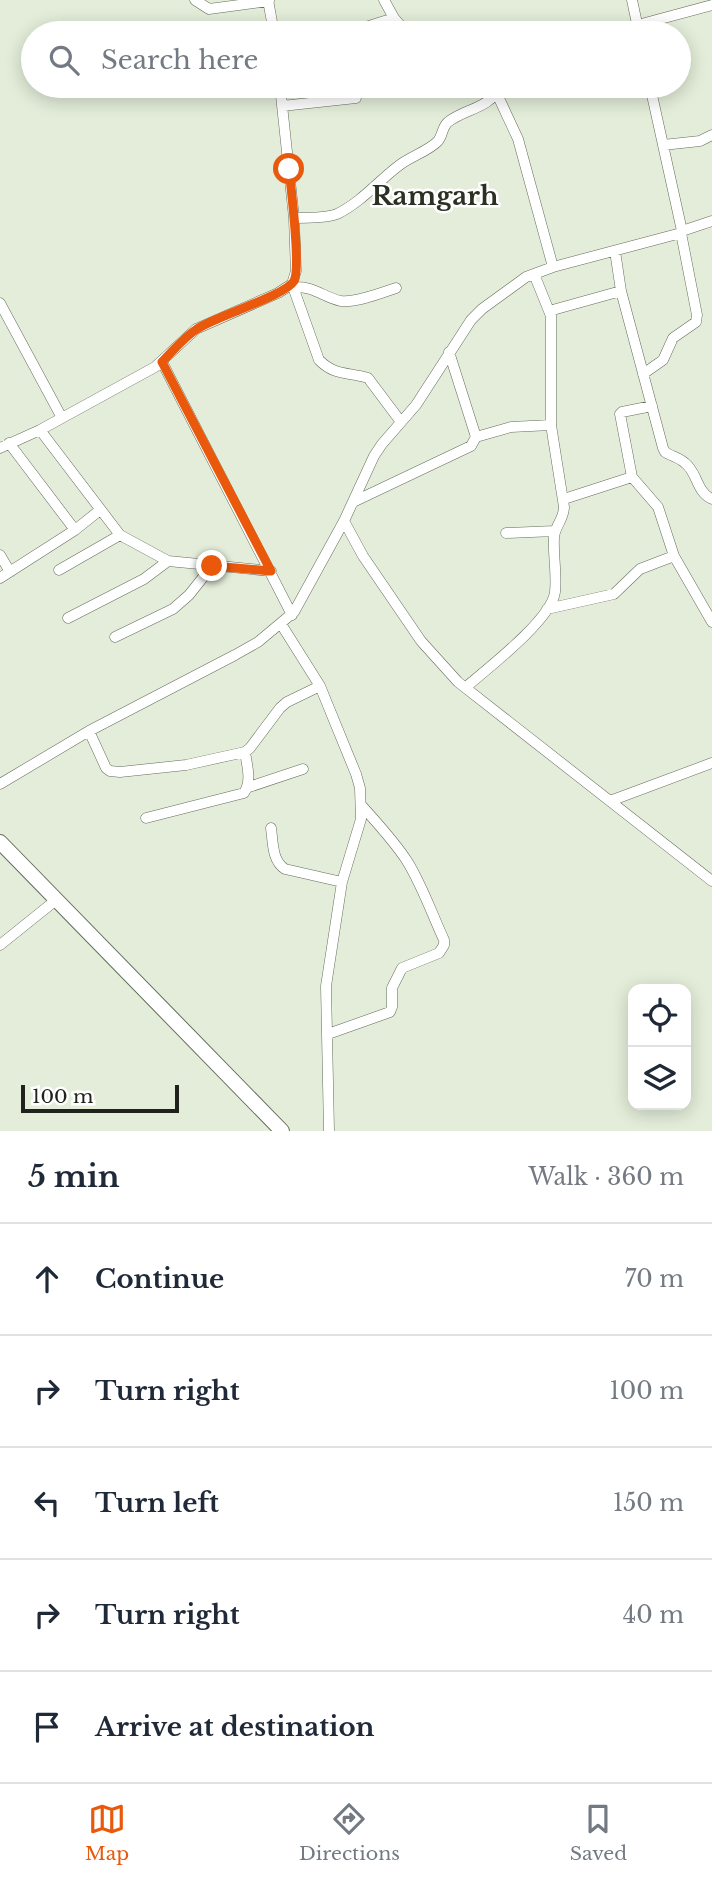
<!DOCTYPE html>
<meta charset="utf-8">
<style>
:root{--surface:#fff;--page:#f2f2f3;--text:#1f2937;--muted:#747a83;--line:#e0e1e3;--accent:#ea580c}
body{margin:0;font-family:"Libre Baskerville",serif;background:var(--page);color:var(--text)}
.controls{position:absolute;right:21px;bottom:21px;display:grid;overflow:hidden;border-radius:14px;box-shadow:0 4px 18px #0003}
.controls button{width:63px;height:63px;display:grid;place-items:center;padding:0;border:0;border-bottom:2px solid var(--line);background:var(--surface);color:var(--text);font:35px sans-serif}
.scale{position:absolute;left:21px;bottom:18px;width:158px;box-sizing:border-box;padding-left:7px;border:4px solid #20231c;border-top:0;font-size:19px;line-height:24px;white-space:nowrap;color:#20231c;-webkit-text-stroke:5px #fff;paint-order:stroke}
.stop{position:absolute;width:21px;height:21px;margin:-16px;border:5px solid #ea580c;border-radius:50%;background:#fff}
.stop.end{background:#ea580c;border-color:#fff;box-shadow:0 2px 7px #0008}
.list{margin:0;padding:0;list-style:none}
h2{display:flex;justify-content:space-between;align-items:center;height:91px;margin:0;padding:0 28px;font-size:30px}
h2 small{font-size:23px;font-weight:400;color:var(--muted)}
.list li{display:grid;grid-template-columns:46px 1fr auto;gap:21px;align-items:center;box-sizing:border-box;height:112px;padding:0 28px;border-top:2px solid var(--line)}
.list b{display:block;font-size:26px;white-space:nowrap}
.list em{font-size:23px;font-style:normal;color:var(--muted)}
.icon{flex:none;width:38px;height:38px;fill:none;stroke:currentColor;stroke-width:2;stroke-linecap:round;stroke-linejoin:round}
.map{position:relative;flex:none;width:712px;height:1131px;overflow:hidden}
.search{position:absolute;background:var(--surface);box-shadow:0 4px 18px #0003;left:21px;right:21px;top:21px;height:77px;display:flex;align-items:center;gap:18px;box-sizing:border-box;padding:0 24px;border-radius:38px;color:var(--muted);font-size:26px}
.sheet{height:651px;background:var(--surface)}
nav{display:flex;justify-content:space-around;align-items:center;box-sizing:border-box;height:98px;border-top:2px solid var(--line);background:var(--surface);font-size:19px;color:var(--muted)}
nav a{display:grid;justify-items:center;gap:4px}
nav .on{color:var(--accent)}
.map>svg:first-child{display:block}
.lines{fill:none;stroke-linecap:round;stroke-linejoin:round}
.street-casing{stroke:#646d5c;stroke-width:11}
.secondary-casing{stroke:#646d5c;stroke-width:16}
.street{stroke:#fff;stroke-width:10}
.secondary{stroke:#fff;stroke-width:14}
.route{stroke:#ea580c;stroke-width:9}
.labels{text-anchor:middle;stroke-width:5;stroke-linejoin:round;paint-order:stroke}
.district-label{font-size:26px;font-weight:bold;fill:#293122;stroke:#fff}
</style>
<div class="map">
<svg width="712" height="1131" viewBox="0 0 712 1131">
<rect width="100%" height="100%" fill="#e3edd9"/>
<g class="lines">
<defs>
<path id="street" d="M195 0 209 9 269 1
M268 0 274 33
M384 0 394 18 407 33
M632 0 639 33
M347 33 394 18
M608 33 712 5
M485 86 497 94 518 139 553 267
M282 106 356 98
M663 145 700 141 712 135
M294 218C308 217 325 219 337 214 362 202 380 179 401 164 412 156 430 150 438 141 443 135 442 127 448 122 466 108 490 109 500 86
M682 231 712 221
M615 251 621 291 663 448 665 452C671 456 680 458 685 463 698 473 696 492 712 499
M292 284 319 360C335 376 348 372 368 378L401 422
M294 287C315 286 324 298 341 301 356 303 381 293 396 288
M0 303 62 418
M549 311 621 291
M162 362 292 615
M643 374 663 360 673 338 696 322 697 315 681 233
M652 406 622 412 620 414 632 477 658 507 674 556 712 622
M40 430 120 535 168 561 271 571
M476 437 511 427 551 425
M9 443 75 530
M0 448 40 430 155 367 196 329 278 293 292 284 296 271 294 218 280 86
M564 499 632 477
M353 502 471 446 476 437 449 352
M344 521 363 556 421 641 458 682 712 881
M506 533 555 531
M0 555 10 572
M59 570 120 535
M0 578 75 530 100 510
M547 609 614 594 640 569 674 556
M68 618 144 579 168 561
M281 624 320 686 356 774 360 788 361 819 342 882 326 986 329 1131
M115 637 173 609 189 595 212 566
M466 687C487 669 552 619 555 592 557 574 553 556 554 537 555 526 564 519 564 507L551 425V316L534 274
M89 731 106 768 110 771 120 772 186 765 245 752 250 748 280 708 287 702 320 686
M0 784 89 731 235 655 258 642 294 612 344 521 374 456 382 444 416 405 471 320 482 309 526 277 553 267 681 233 682 231 650 86
M249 787 303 769
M610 801 712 763
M146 818 244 793C252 781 247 766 245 752
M271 828C273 842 272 861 285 869L342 882
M0 945 56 900
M328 1034 390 1012 392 1007V988L402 968 439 953 444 945V940C432 914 422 885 407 861 394 841 377 823 362 806"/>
<path id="secondary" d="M0 842 282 1131"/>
</defs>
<use href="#street" class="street-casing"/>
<use href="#secondary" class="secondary-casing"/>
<use href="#street" class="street"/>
<use href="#secondary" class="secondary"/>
</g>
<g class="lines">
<path class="route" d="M212 566 271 571 162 362C173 351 184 337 197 329 216 316 285 296 294 281 301 268 291 188 289 169"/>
</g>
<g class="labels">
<g class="district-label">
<text x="435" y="205">Ramgarh</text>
</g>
</g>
</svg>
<div class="controls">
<button><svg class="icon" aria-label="locate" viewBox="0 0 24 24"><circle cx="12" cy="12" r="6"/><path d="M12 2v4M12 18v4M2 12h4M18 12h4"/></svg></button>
<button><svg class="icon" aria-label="layers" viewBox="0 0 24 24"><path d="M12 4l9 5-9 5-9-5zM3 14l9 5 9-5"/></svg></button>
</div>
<div class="scale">100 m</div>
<div class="stop" style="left:289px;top:169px"></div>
<div class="stop end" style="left:212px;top:566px"></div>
<div class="search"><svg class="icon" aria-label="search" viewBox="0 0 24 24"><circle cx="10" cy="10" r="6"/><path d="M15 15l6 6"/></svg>Search here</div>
</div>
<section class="sheet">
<h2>5 min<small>Walk · 360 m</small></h2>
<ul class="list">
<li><svg class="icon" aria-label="ahead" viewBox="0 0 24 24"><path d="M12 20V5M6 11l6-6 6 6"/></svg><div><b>Continue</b></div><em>70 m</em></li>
<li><svg class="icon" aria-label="right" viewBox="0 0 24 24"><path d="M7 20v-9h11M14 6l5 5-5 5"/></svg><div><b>Turn right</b></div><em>100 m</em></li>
<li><svg class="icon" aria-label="left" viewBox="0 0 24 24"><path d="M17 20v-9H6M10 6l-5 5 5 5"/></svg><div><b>Turn left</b></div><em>150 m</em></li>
<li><svg class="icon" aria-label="right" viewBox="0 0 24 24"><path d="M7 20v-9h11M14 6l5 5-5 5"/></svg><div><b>Turn right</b></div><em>40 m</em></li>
<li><svg class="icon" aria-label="arrive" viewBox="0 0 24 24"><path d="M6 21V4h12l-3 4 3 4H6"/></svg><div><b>Arrive at destination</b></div></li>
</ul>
</section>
<nav>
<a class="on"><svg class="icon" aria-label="map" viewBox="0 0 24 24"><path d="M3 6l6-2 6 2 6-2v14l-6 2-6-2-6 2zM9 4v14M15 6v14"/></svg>Map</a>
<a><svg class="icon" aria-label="directions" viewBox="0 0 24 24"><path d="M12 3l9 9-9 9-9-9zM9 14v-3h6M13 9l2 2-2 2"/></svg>Directions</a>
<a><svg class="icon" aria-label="saved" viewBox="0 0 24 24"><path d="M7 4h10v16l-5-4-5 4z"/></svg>Saved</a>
</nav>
